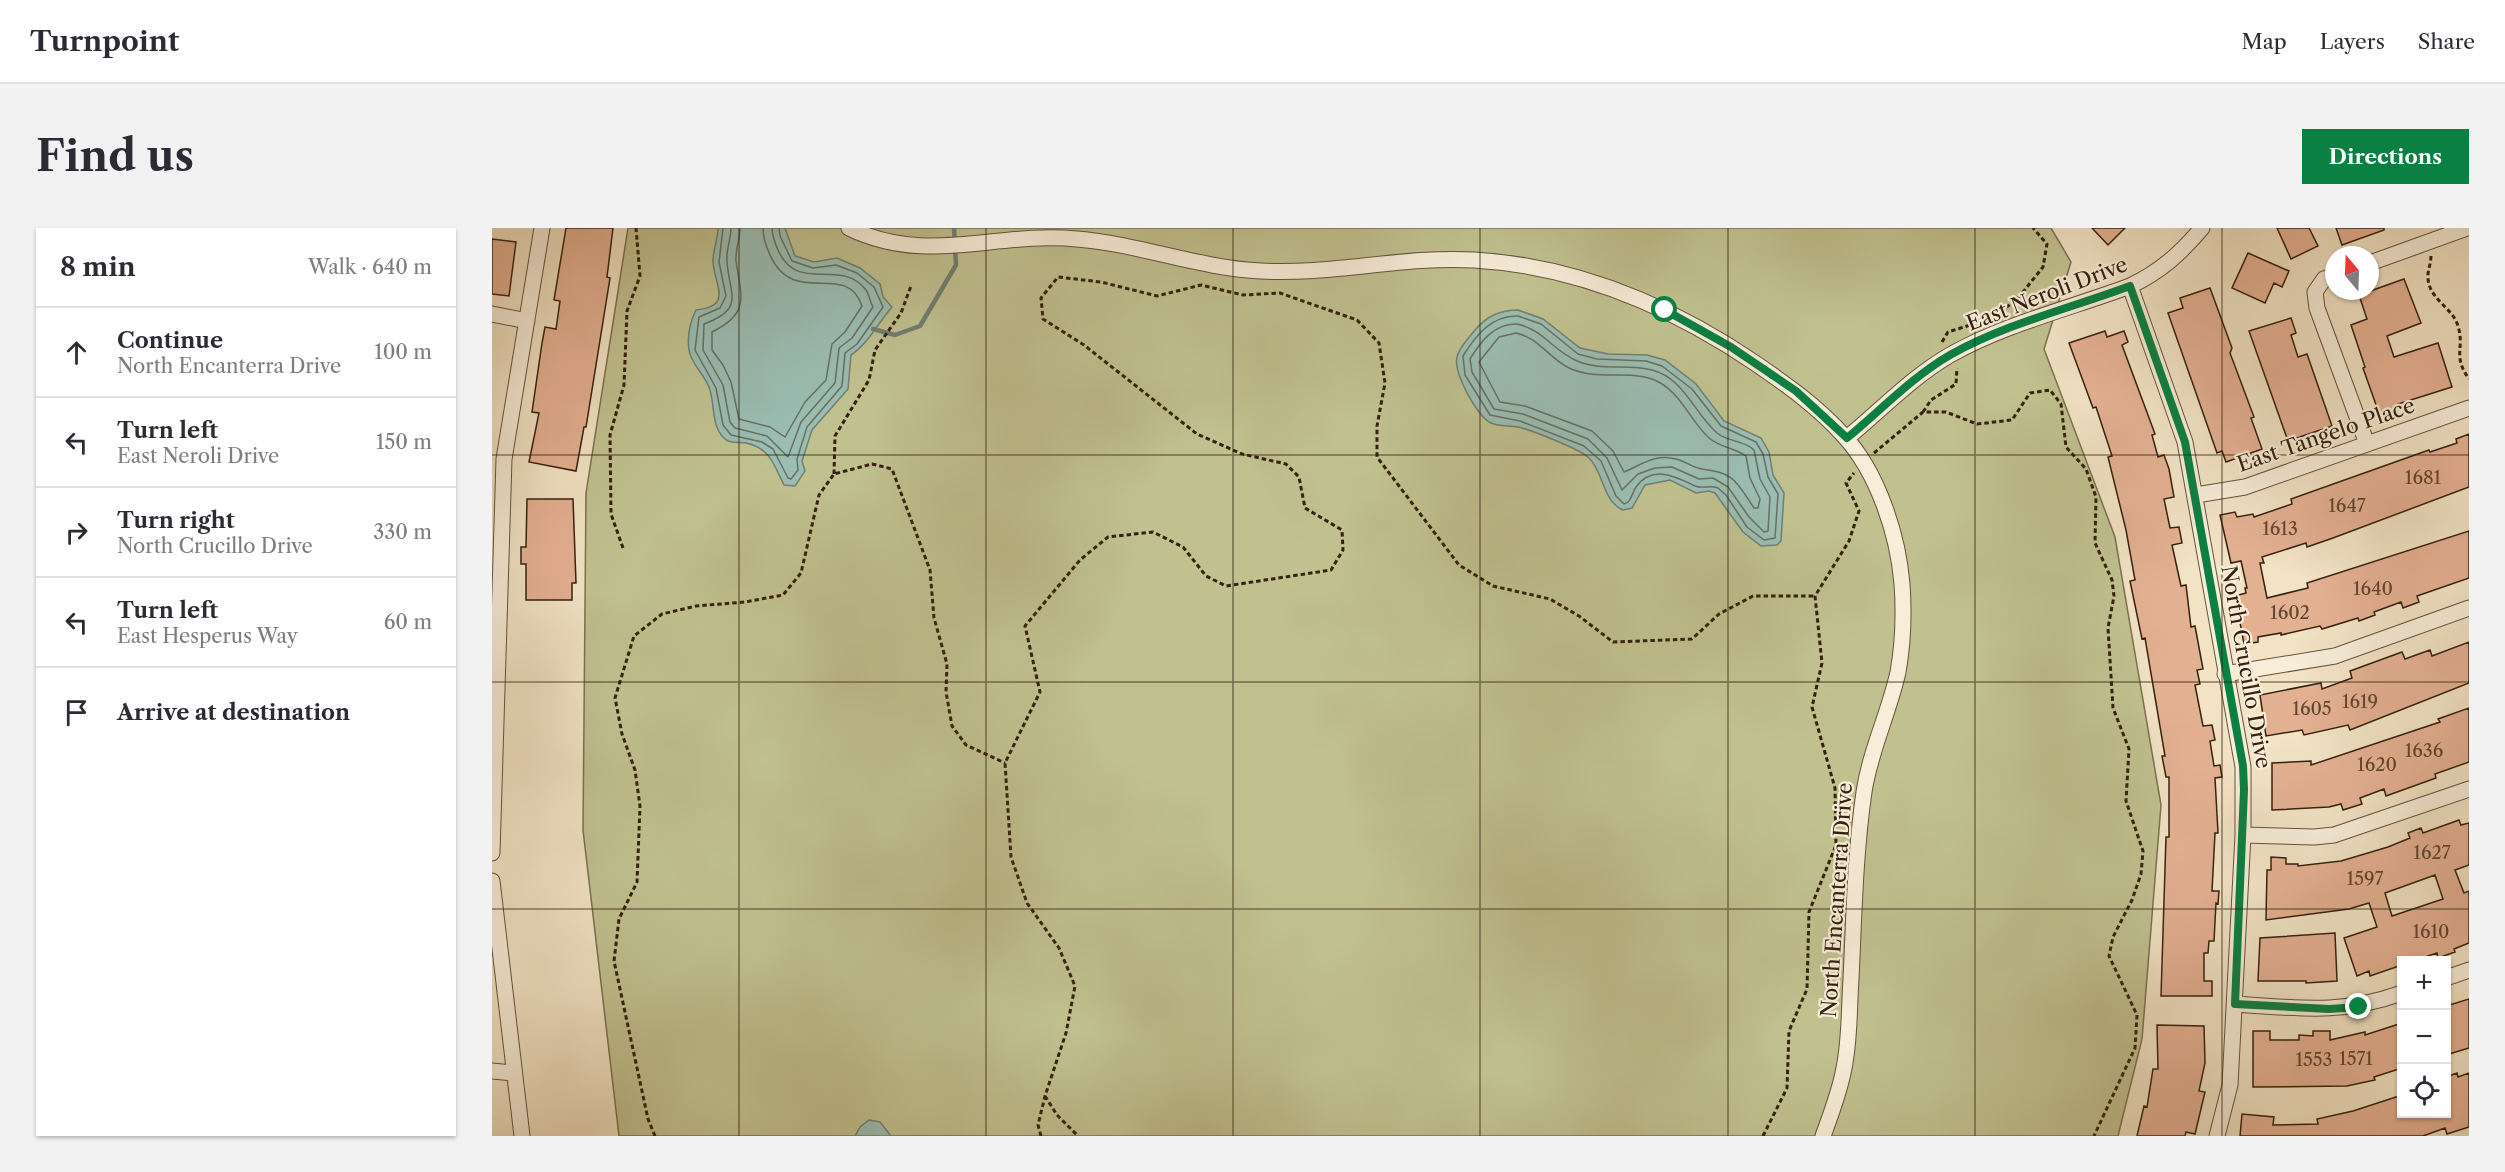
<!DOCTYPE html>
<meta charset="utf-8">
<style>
:root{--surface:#fff;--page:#f2f2f3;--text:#2b2b33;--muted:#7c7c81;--line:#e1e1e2;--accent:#0b8043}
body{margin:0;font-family:"Libre Caslon Text",serif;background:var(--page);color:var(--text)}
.controls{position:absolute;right:18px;bottom:18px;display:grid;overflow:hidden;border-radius:0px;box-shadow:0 2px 4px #0004}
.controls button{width:54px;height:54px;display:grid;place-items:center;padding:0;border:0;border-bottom:2px solid var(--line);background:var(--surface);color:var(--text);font:30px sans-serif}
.compass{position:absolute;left:1833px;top:18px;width:54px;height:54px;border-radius:50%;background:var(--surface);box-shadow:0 2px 4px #0004;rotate:341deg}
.stop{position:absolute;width:18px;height:18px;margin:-14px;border:4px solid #0b8043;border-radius:50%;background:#fff}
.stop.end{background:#0b8043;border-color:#fff;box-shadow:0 2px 6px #0008}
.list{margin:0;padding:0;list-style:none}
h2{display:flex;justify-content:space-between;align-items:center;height:78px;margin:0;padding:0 24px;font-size:26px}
h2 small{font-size:20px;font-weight:400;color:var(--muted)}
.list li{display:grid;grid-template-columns:39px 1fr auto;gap:18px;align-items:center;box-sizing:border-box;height:90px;padding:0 24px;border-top:2px solid var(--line)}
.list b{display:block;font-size:22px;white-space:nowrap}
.list p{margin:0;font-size:20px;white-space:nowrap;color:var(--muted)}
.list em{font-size:20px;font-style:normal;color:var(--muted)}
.icon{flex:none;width:33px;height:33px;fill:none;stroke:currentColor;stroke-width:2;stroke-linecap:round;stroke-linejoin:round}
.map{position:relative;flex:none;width:1977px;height:908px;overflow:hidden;border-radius:0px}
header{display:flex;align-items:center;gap:36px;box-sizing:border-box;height:84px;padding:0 30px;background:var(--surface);border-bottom:2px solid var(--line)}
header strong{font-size:28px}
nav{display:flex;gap:33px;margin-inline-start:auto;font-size:21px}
.intro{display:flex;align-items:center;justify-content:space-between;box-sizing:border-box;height:144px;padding:0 36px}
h1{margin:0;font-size:42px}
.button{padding:15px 27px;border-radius:0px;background:var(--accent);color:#fff;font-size:21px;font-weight:700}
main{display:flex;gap:36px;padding:0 36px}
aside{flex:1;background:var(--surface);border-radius:0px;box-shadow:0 2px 4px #0004}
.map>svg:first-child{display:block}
.green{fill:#c1c190;stroke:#7b7150;stroke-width:1.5}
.water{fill:#9bbeb4;stroke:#727f72;stroke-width:1.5}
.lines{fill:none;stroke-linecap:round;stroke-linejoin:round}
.shore{stroke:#687062;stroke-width:1.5}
.stream{stroke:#727f72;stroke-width:4.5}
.building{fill:#e4b092;stroke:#35210f;stroke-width:1.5;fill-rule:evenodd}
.minor-casing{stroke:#64523c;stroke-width:17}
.path{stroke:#35210f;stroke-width:3;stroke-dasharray:4.5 3;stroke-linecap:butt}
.minor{stroke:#f7edd9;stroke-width:15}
.route{stroke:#0b8043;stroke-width:8}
.grid{fill:none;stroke:#35210f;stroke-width:1.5;stroke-opacity:0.55}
.labels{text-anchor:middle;stroke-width:4.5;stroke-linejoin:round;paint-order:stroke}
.number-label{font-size:18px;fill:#614530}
.street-label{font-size:21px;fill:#35210f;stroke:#f7edd9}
</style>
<header>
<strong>Turnpoint</strong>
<nav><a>Map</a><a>Layers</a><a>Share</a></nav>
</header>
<div class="intro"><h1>Find us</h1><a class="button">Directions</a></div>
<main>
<aside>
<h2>8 min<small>Walk · 640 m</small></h2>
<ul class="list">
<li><svg class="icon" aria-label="ahead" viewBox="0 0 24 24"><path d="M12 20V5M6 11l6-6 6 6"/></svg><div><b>Continue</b><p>North Encanterra Drive</p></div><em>100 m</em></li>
<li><svg class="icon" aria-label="left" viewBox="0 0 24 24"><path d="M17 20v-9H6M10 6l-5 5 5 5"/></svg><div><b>Turn left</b><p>East Neroli Drive</p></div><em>150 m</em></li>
<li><svg class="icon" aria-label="right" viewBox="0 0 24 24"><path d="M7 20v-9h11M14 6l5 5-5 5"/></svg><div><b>Turn right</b><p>North Crucillo Drive</p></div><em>330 m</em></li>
<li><svg class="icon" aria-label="left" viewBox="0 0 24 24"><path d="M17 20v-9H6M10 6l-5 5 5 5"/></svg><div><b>Turn left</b><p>East Hesperus Way</p></div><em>60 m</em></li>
<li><svg class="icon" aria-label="arrive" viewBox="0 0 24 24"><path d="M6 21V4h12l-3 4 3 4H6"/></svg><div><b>Arrive at destination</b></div></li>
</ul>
</aside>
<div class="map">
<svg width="1977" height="908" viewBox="0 0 1977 908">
<rect width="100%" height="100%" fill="#f2e3c5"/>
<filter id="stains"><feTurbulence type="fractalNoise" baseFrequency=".00333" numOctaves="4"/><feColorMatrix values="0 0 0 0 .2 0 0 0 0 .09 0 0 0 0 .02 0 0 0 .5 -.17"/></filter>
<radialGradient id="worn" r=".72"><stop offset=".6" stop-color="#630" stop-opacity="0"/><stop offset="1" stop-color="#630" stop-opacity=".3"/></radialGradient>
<path class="green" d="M136 0H1559L1579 34 1552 121 1623 309 1669 577 1650 811 1626 908H127L91 602 94 265Z"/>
<path class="water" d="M226 0H293L303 28 322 34 345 30 368 40 388 56 391 69 400 79C386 95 376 116 359 127L356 161 320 202 310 233 313 243 303 258 292 257C282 237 278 220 254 215 249 214 241 215 236 213 219 203 223 178 218 162 214 147 199 137 197 122 195 108 198 94 204 82 242 78 222 57 221 33 221 22 226 11 226 0Z
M1026 82 1051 91 1088 120 1116 126 1155 127 1173 132 1204 156 1232 193 1269 210 1277 224 1281 247 1292 265 1289 313 1285 317 1269 318 1251 304 1223 265 1217 263 1204 265 1178 252 1153 257 1140 280 1131 282C1110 273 1112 244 1097 230 1088 221 1039 202 1026 199 1017 197 1008 199 999 195 985 189 961 144 965 129 967 119 977 110 983 102 995 88 1008 82 1026 82Z
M377 892 388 894 399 908H363L368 899Z"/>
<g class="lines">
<path class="shore" d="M231 0 227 34 234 68 228 80 207 89 203 122 224 160 231 197 239 207 270 214 281 221 296 250 299 251 306 242 305 231 315 199 350 158 353 125 365 116 391 79 382 59 365 45 344 37 321 40 300 33 288 8 287 0
M239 0C239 11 234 21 235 33 237 67 254 80 212 96L211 122 231 157 238 194 243 200 275 208 296 229 309 194 343 155 347 120 360 110 381 79C378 74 377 66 374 62 347 28 306 67 286 22 283 15 280 8 280 0
M248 0C248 11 243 22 244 33 249 68 259 85 220 104V122L231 137 239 154 247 191 278 199 293 209 313 174 334 152 340 116 353 104 370 78C354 31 302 81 278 27 274 18 271 10 271 0
M1026 88 1049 96 1086 126 1105 131 1154 133 1170 138 1200 161 1229 198 1264 214 1271 226 1276 249 1286 266 1283 310 1272 312 1255 299 1234 267 1226 260C1218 257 1210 261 1203 258 1184 249 1161 236 1144 259 1140 265 1139 275 1132 276L1124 268 1109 233 1092 218 1028 193 998 187 973 147 971 128C984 107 1000 87 1026 88Z
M1025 96C1050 101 1061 122 1083 132 1108 144 1135 135 1160 142 1192 150 1202 185 1225 205 1236 214 1252 212 1262 222L1268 251 1278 269 1276 303 1272 304 1257 289 1236 259 1221 250 1207 251 1180 239 1163 240 1146 246 1130 262 1115 230 1096 211 1031 186 1002 181 980 144 978 131C989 113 1003 95 1025 96Z
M1024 105C1047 110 1057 130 1077 140 1105 153 1134 142 1160 151 1188 161 1197 192 1217 210 1229 220 1243 220 1254 228L1258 250 1268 271 1266 280H1262C1244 254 1244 245 1210 241 1202 240 1193 233 1184 231 1164 225 1149 237 1132 244L1121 223 1100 203 1033 178 1008 174 987 134 1007 109Z"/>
<path class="stream" d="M381 101 403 107 428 98 464 37 462 0"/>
</g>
<path class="building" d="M74 0H121L115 49 118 50 94 199H92L84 243 37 234 47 185 40 184 50 115 53 99 64 101 68 73 62 72Z
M1600 0H1633L1616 17Z
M1785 0H1817L1826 18 1799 31Z
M1844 0H1892V2L1850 17Z
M0 11 24 14 17 68 0 66Z
M1756 25 1797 43 1790 59 1782 55 1773 75 1740 60Z
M1912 51 1929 95 1895 108 1902 129 1946 115 1960 159 1906 176 1907 181 1888 188 1871 140 1873 139 1859 97 1875 91 1867 67Z
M1718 60 1740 120 1738 125 1762 189 1759 190 1770 221 1734 234 1730 223 1725 225 1676 85 1691 80 1688 70Z
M1799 90 1804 105 1799 107 1806 129 1815 126 1840 198 1796 213 1757 103Z
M1613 103 1615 109 1632 103 1636 114 1630 117 1663 206 1660 207 1666 229 1672 227 1677 241 1682 269 1672 271 1678 300 1687 299 1690 315 1680 317 1689 358 1694 357 1699 399 1703 398 1711 441 1705 442 1708 456 1703 457 1711 498 1720 497 1723 512 1718 513 1722 538 1728 537 1730 549 1723 550 1726 605H1723L1720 663H1727L1726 676 1724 675 1722 713H1717L1716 725H1712V753H1720V768H1669L1674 609H1677V549H1674L1670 528H1673L1653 410 1650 411 1638 353 1643 352 1634 302 1616 229 1620 228 1604 179 1601 180 1577 115Z
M1977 206V259L1841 310 1815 319 1814 315 1770 329 1772 335H1768L1775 370 1816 360 1815 355 1977 303V350L1925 368 1927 374 1911 380 1909 374 1882 384 1883 387 1867 393 1866 390 1830 401 1828 398 1789 407V405L1766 409V414L1752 416 1743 368 1754 365 1753 360H1755L1749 333 1739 335 1728 287 1743 284 1745 289 1761 286 1762 289 1800 276 1799 271 1937 222 1938 224 1965 215 1964 211Z
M35 271H81L84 355H80V372H34V336H29V319H34Z
M1977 414V455L1858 502 1856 497 1812 507 1810 502 1774 508 1768 467 1829 455 1830 461 1860 450 1858 443 1910 424 1913 431 1938 422 1940 428Z
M1977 480V534L1943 546 1944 550 1894 568 1892 561 1868 570 1870 576 1851 582 1849 576 1837 579 1780 582V535L1819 533V537L1948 494 1946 491Z
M1967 592 1969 597 1977 595V637L1963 642 1972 665 1977 663V715L1962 721 1963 724 1946 730 1945 725 1924 732H1910V737L1878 748 1877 743 1865 748 1852 710 1885 699 1877 675 1857 681 1774 692 1775 642H1779V629L1794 630V636H1806V638L1849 633 1896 619 1918 610 1916 605 1929 600 1931 605ZM1943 647 1951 671 1900 688 1893 665Z
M1843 705 1845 753 1814 755V753H1766L1768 710Z
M1977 771V820L1954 827V778Z
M1907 796 1910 805V840L1882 849 1883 852 1855 858 1761 859V803H1778V812H1807V807L1821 808V803H1838V812L1873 804V807Z
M1665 797 1712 798 1713 835 1707 863 1713 864 1703 906 1694 904 1693 908H1645L1652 878 1655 879 1661 841H1666Z
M1965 845 1966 849 1977 845V899L1955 906 1953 900 1931 908H1748L1750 886 1782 889 1781 897 1826 896 1825 891 1861 883 1910 867V885H1954V849Z"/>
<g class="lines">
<defs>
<path id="minor" d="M357 0C436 38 503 3 585 11 647 16 707 40 769 43 840 47 911 28 982 32 1084 38 1179 78 1263 135 1295 157 1326 179 1352 208 1386 245 1406 307 1410 356 1412 384 1411 416 1406 444 1397 485 1378 523 1372 564 1363 626 1362 689 1359 751 1357 780 1358 811 1352 840 1348 863 1339 886 1331 908
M1878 35 1975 0
M1842 48 1832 51 1823 64 1825 80 1875 216
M1638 58 1693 214 1751 539V607L1738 857 1725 908
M0 86 35 93
M1355 210C1388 183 1420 149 1458 127 1513 96 1579 80 1638 58 1668 44 1689 25 1710 0
M1704 267 1753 259 1977 180
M1733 446 1843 428 1977 380
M1751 607 1822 609 1842 607 1977 561
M0 625 12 231 50 0
M0 653 30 908
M1954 750 1977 742
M1743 776C1807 780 1848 787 1910 765
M0 843 21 845"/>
</defs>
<use href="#minor" class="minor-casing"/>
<path class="path" d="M1939 28C1939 36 1935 44 1936 51 1938 72 1961 80 1966 98 1973 121 1960 127 1977 151
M1450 114 1456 104 1488 94 1523 74 1551 39 1555 16 1541 0
M1431 184 1439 172 1464 156 1465 140
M1382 225 1431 184H1454L1485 196 1520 192 1538 165 1558 162 1569 176 1574 219 1594 241 1604 269 1603 315 1620 352 1622 368 1616 400 1621 480 1637 521 1634 573 1651 623 1649 646 1640 672 1621 709 1617 728 1645 787 1643 820 1602 908
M342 246 343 208 377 152 383 122 409 85 419 58
M131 320 119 286 118 207 132 157 135 83 148 48 144 0
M553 868 565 887 586 908
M163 908 156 891 122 733 127 691 145 654 148 578 143 542 130 506 123 470 142 408 170 386 204 378 253 374 291 367 309 345 327 267 342 246 380 236 400 241 438 342 442 390 455 436 454 464 460 498 474 517 513 535
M549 908 546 897 553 868 574 805 583 758 567 720 535 675 519 629 513 535 548 464 533 398 588 332 616 309 661 304 691 319 714 348 734 358 839 342 851 322 850 302 813 280 807 249 794 236 750 226 705 206 592 117 551 91 549 70 566 49 609 54 665 68 709 57 751 67 788 65 865 92 887 115 893 155 885 198V229L967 337 1001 358 1058 371 1087 388 1121 414 1200 411 1227 386 1261 368H1323
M1271 908 1295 860 1297 803 1315 761 1317 684 1344 617 1343 560 1320 479 1330 435 1323 368 1357 313 1367 283 1354 255 1362 245"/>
<use href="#minor" class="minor"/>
</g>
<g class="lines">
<path class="route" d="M1173 82 1239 119 1304 163 1355 210C1388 183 1420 149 1458 127 1513 96 1579 80 1638 58L1693 214 1751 538 1752 562 1743 776 1837 781 1867 779"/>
</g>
<path class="grid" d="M247 0V908M494 0V908M741 0V908M988 0V908M1236 0V908M1483 0V908M1730 0V908M0 227H1977M0 454H1977M0 681H1977"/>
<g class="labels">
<g class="number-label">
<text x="1931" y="256">1681</text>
<text x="1855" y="284">1647</text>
<text x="1788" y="307">1613</text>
<text x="1881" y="367">1640</text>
<text x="1798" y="391">1602</text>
<text x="1868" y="480">1619</text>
<text x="1820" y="487">1605</text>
<text x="1932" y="529">1636</text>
<text x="1885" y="543">1620</text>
<text x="1940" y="631">1627</text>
<text x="1873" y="657">1597</text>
<text x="1939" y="710">1610</text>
<text x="1864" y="837">1571</text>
<text x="1822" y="838">1553</text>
</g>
<g class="street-label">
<text transform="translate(1555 66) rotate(-21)" y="7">East Neroli Drive</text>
<text transform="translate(1834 207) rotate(-19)" y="7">East Tangelo Place</text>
<text transform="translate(1754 439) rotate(80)" y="7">North Crucillo Drive</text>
<text transform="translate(1345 672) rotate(-86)" y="7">North Encanterra Drive</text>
</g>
</g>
<rect width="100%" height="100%" filter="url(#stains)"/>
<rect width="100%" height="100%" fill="url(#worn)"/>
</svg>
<div class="controls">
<button>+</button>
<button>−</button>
<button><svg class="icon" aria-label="locate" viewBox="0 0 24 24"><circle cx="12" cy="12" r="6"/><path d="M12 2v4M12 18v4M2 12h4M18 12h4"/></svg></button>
</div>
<svg class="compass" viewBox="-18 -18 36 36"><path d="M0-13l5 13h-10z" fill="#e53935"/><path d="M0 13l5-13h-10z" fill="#7c7c81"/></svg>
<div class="stop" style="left:1173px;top:82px"></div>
<div class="stop end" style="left:1867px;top:779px"></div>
</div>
</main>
